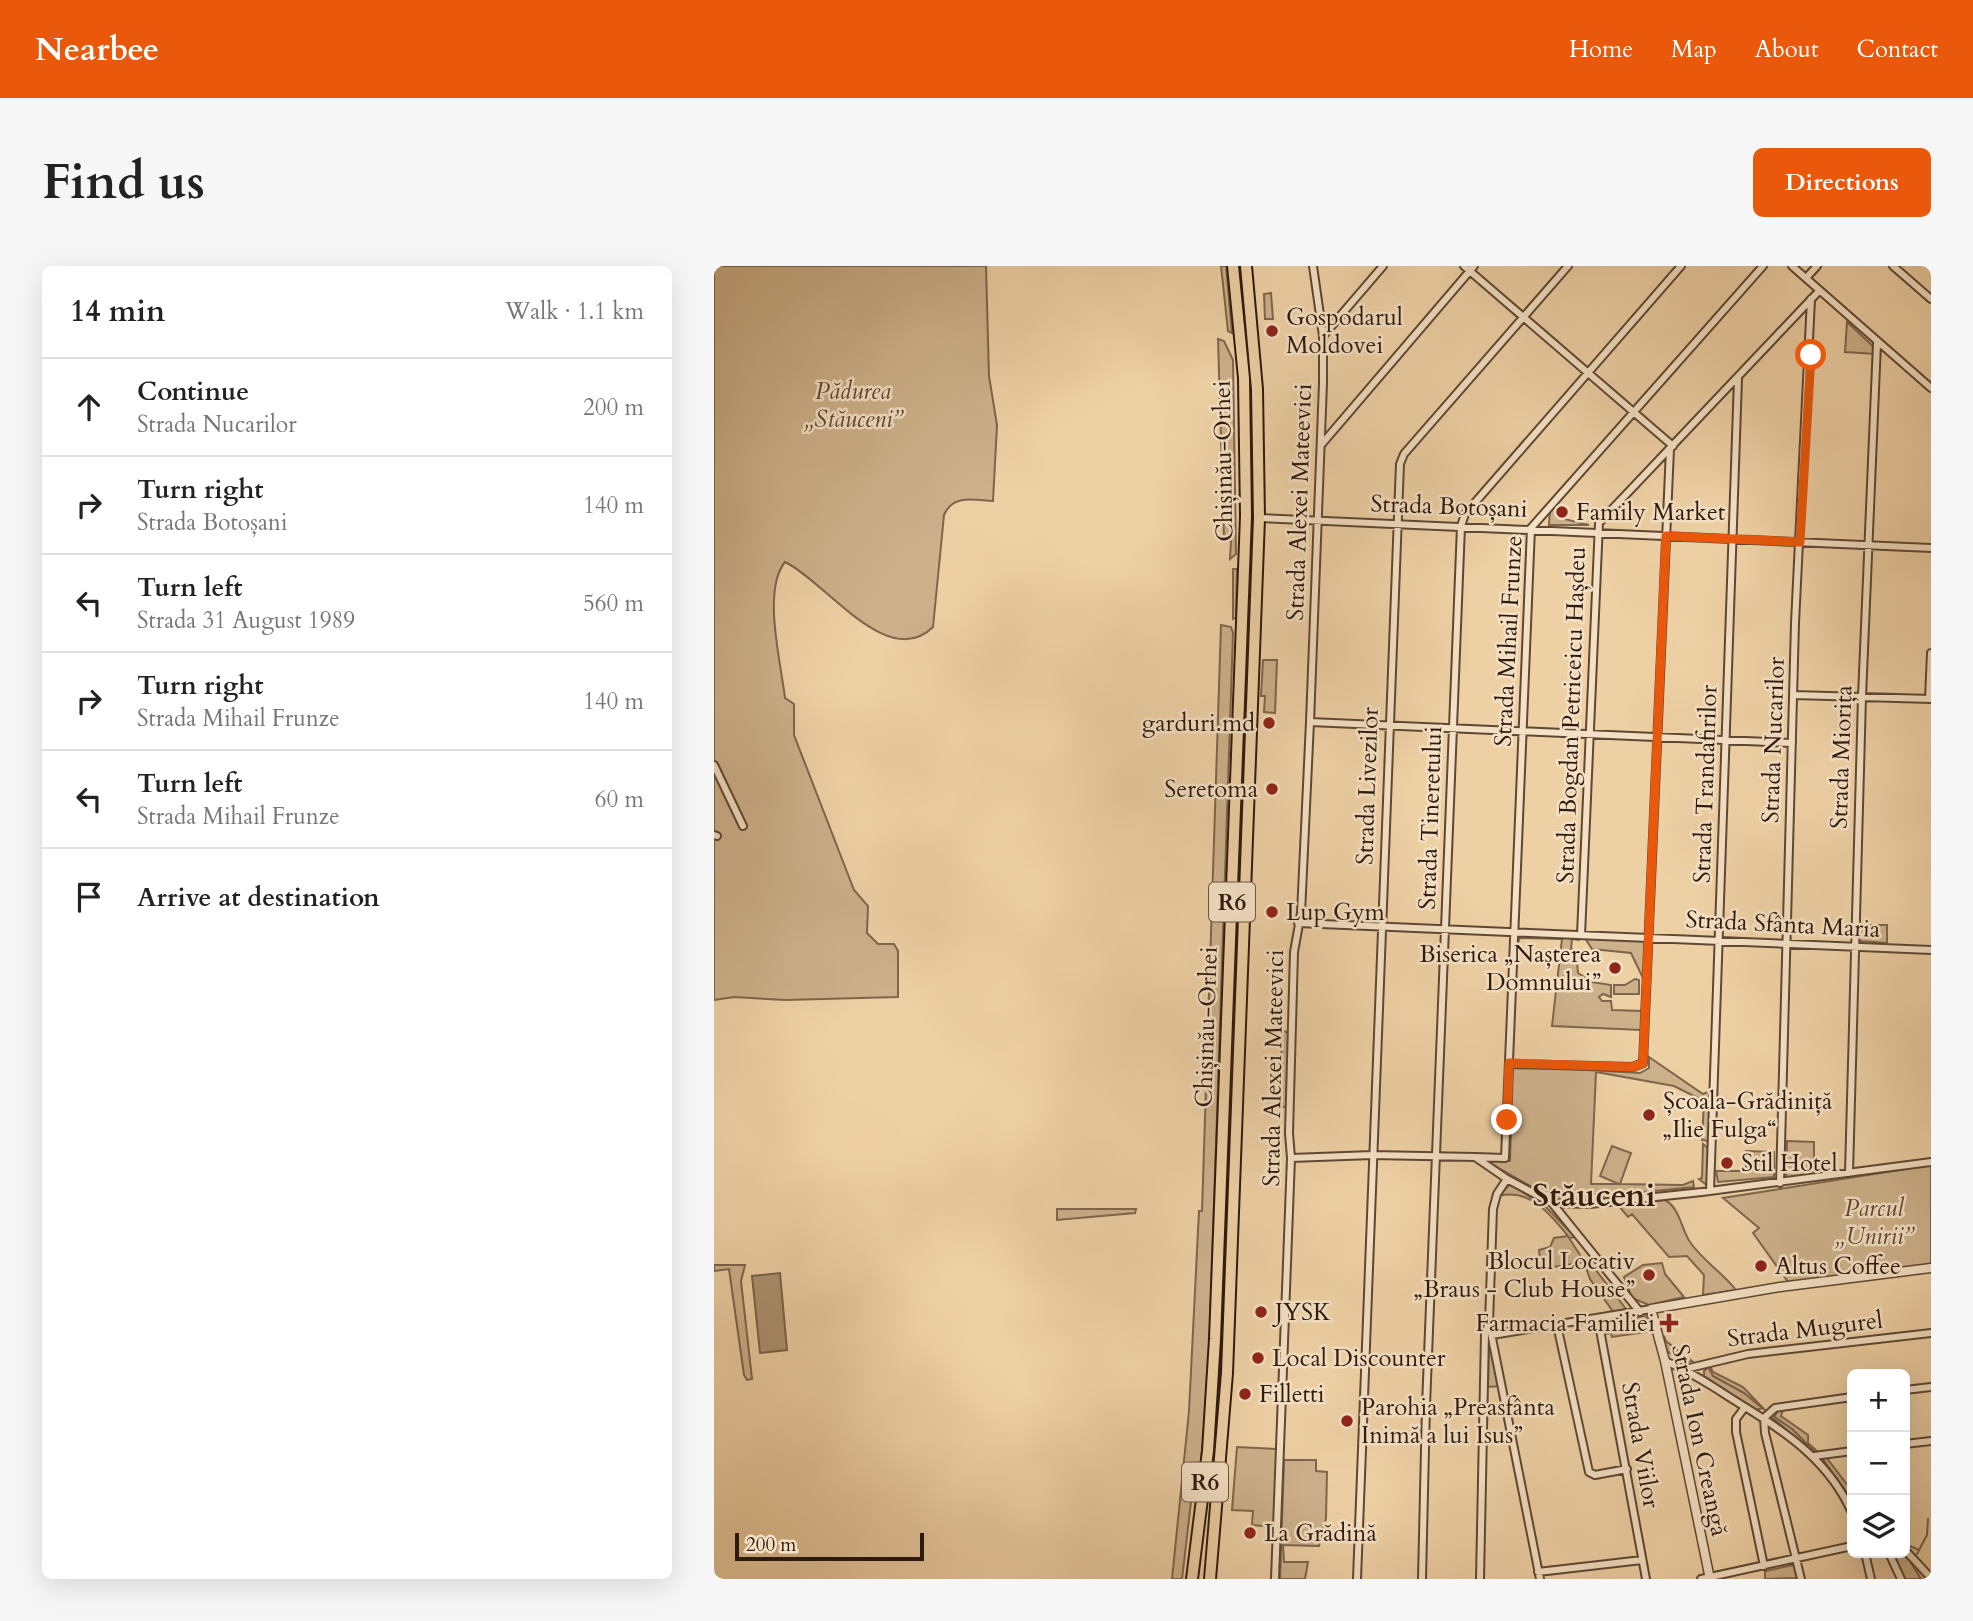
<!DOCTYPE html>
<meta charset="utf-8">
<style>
:root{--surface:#fff;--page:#f6f6f6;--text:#222;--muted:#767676;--line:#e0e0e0;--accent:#ea580c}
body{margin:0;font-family:Cardo,serif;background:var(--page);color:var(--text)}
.controls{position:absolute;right:21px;bottom:21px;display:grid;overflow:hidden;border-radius:10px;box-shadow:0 7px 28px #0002}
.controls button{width:63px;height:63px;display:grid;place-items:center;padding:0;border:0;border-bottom:2px solid var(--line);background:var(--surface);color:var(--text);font:35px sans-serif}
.scale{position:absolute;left:21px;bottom:18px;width:189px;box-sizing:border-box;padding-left:7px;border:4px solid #2e190d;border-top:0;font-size:19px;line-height:24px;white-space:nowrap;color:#2e190d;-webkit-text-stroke:5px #f4e0c4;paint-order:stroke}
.stop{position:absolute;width:21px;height:21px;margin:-16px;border:5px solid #ea580c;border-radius:50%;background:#fff}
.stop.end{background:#ea580c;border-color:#fff;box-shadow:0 2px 7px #0008}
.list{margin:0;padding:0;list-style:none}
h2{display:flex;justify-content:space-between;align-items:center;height:91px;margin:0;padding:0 28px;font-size:30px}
h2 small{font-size:23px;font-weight:400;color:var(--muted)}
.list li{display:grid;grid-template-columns:46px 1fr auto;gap:21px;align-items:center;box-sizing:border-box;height:98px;padding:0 28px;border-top:2px solid var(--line)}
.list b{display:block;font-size:26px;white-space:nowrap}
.list p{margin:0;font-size:23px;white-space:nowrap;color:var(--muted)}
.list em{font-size:23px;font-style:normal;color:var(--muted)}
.icon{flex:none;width:38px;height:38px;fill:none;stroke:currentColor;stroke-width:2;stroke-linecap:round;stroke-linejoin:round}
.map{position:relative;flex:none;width:1217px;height:1313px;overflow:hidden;border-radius:10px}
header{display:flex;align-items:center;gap:42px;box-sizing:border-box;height:98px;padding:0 35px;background:var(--accent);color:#fff}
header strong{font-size:33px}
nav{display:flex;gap:38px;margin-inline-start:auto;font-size:24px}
.intro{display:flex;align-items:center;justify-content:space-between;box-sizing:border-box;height:168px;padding:0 42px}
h1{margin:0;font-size:49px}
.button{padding:18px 32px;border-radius:10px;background:var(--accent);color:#fff;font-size:24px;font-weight:700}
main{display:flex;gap:42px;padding:0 42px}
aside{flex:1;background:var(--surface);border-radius:10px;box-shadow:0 7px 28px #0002}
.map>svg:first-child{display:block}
.green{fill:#cdb18b;stroke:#7e654c;stroke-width:2}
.water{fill:#ad9271;stroke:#7a6249;stroke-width:2}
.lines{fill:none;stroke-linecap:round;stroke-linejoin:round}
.stream{stroke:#7a6249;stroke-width:2}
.minor-casing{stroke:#5e4733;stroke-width:10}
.tertiary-casing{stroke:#5e4733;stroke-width:11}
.trunk-casing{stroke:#2e190d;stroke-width:14}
.minor{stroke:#f4e0c4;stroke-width:6}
.tertiary{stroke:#f4e0c4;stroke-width:8}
.trunk{stroke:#eed0a5;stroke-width:10}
.route{stroke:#ea580c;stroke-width:9}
.poi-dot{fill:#8f2418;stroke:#f4e0c4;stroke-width:2.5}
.labels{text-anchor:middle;stroke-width:5;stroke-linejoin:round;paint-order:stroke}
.shield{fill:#f4e0c4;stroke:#695544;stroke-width:2}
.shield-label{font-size:23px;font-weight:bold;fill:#2e190d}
.poi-label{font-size:24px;fill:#2e190d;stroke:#f4e0c4;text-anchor:start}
.park-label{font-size:24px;font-style:italic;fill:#5e4733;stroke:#f4e0c4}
.street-label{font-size:24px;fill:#2e190d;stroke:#f4e0c4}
.district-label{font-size:32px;font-weight:bold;fill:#2e190d;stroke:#f4e0c4}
</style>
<header>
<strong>Nearbee</strong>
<nav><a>Home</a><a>Map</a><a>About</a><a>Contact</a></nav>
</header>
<div class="intro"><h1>Find us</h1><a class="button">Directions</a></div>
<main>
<aside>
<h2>14 min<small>Walk · 1.1 km</small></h2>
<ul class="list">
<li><svg class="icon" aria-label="ahead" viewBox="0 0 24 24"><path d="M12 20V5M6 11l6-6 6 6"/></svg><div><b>Continue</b><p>Strada Nucarilor</p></div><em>200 m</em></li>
<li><svg class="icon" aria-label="right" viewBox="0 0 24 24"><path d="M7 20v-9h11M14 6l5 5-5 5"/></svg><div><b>Turn right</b><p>Strada Botoșani</p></div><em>140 m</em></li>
<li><svg class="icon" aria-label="left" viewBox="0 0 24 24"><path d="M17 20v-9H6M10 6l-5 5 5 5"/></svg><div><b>Turn left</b><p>Strada 31 August 1989</p></div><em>560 m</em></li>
<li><svg class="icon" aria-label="right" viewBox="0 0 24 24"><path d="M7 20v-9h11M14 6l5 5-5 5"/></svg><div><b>Turn right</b><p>Strada Mihail Frunze</p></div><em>140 m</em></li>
<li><svg class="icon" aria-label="left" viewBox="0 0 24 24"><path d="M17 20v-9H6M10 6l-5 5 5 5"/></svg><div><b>Turn left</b><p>Strada Mihail Frunze</p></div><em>60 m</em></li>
<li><svg class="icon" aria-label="arrive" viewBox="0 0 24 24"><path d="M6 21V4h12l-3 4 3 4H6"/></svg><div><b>Arrive at destination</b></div></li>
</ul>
</aside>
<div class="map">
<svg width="1217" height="1313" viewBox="0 0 1217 1313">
<rect width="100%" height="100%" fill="#eed0a5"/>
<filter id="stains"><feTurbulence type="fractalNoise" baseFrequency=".00286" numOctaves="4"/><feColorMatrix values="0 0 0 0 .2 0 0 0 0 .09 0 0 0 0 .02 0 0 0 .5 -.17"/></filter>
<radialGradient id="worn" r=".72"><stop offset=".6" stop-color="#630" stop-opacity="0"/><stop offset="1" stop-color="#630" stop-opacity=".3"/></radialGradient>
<path class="green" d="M0 0H272L275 110 283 159 279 235C259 234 239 228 230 249L219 361C174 406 110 314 71 296 48 324 67 397 71 432L80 438V469L140 624 154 640 153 667 164 678H180L184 685V731L71 734 20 731 0 734Z
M507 0H512L518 67 514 65Z
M557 27 559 53H551L550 28Z
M1133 56 1161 82V88L1131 86Z
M504 73 510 75 519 94 522 288 516 293 517 275 510 274Z
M839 240 846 252 875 259H835L836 242Z
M519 303H523L522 351 519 353Z
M507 359 517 361 519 367 494 1119 486 1205 477 1236 468 1313H458L475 1145 485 945H488Z
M549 394H563L561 447 550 446 551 430H547Z
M1145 659H1173V677L1144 675Z
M806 670 862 671 864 674 858 673 857 683 862 684 864 707 878 716 897 719V731L889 728 885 731 888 735H897L898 744 928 745 927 764 838 760 848 673 805 672 802 697V673Z
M871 672 931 674 930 728 929 712 917 687 878 683Z
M921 713 925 714V728H900V719H911Z
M568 764 574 767 572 841H566Z
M935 791 989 828 996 825 995 875 988 874 990 835 960 820 882 806 877 918H905L886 910 898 880 917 887 906 918 969 919 979 915 980 921 911 928V931L884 932 883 928H878L876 934 839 933 769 893 796 895 799 800 926 807 935 802Z
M1073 875 1100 876V909L1072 912Z
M989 878 995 883 994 920 985 913 988 912Z
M1032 885 1060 886V911L1004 916 1002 905H1032Z
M1217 899V999L1074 1016 1039 967 1045 962 1009 932Z
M796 918 833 942 861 971 855 972 870 995 874 994 912 1043 900 1047 876 1013 870 996 827 1003 825 984 836 981 840 972 854 970C836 948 816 922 785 930Z
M951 934C966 942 967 963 976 976 988 994 1009 1007 1022 1024L989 1029 990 1009 973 990 955 991 918 948 914 951 904 939Z
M343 943H422L421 947 343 954Z
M948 997 951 1008 970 1031 935 1039 918 1032 910 1011 929 999Z
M0 999H31L27 1015 38 1113 33 1114 30 1109 15 1003 0 1005Z
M932 1050 939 1065 898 1071 897 1067 890 1068 888 1057Z
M775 1065 786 1120 774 1121Z
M950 1070 952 1075 978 1095 970 1096 953 1085Z
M996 1100 999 1106 1029 1121 1049 1142 1042 1144 990 1110V1105Z
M1065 1144H1069L1067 1150 1094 1169V1177L1103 1185 1100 1188 1059 1152Z
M523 1181 563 1183 560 1261 538 1259 539 1245 518 1244Z
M1112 1191 1138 1225V1238L1107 1194Z
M570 1194H602V1205L613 1206 612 1252 605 1280 569 1279 570 1296H594L591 1313H566Z
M1178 1287H1190L1213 1313H1190Z
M1080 1299 1083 1312 1051 1313V1305Z"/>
<path class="water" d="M66 1007 73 1084 46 1087 38 1010Z"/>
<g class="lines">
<path class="stream" d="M995 1102 999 1110 1030 1127 1052 1145
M1058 1149 1078 1163 1102 1187
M1108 1192 1138 1234
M1191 1278 1205 1284 1203 1288
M1205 1284 1213 1269 1214 1253
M1197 1297 1207 1313"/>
<defs>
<path id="minor" d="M750 0 959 180
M1078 0 1217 122
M1179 0 1217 33
M1092 12 1103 0
M609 70 669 0
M607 179 760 0
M545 252 1217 282
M1080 429 1217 433
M1215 433 1217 387
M596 456 1078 477
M0 499 29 560
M0 569 3 570
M584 657 1217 684
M867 669 885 257 1105 25
M795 798 919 801 929 797 956 183
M761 891 791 892 817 262 1049 0
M577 892 658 889 761 891 793 913 838 937 926 1046
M1135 907 1148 431 1163 77
M793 913 783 928 779 943 775 1057 826 1313
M1066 917 1081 357 1097 33
M996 925 1024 113
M838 937 876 938 988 926 1217 896
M884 1053 932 1313
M843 1059 875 1206 881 1209 913 1203
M778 1069 937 1043
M951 1095C980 1107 1005 1125 1031 1141 1075 1168 1117 1198 1138 1247
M971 1103 1034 1088 1217 1067
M1191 1124 1217 1121
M1031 1141 1022 1153V1166L1050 1300
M1050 1152 1051 1167 1087 1313
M1050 1152 1061 1142 1138 1131
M1191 1178 1217 1175
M1100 1190 1138 1185
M1191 1284 1217 1312
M1151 1287 1157 1313
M1175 1287 1187 1313
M824 1306 928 1294
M561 1313 577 892 575 867 580 686 587 647 596 456 609 117V70L599 0
M643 1313 686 198 690 188 854 0
M708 1313 712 1140 747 260 751 248 967 0
M766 1313 771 1067 775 1057
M987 1313 1138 1280"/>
<path id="tertiary" d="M996 1313 951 1095 937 1043 1066 1021 1217 1002"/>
<path id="trunk" d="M478 1313 494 1185 501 1073 532 250 530 112 519 0
M496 1313 513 1107 545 252 543 123 532 0"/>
</defs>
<use href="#minor" class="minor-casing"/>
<use href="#tertiary" class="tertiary-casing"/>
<use href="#trunk" class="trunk-casing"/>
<use href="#minor" class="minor"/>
<use href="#tertiary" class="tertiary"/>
<use href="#trunk" class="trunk"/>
</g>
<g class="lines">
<path class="route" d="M793 854 795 797 919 801 929 797 952 270 1086 276 1097 89"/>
</g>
<g class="poi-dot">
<circle cx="558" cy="65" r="7"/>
<circle cx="848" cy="246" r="7"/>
<circle cx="555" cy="457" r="7"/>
<circle cx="558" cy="523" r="7"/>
<circle cx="558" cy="646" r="7"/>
<circle cx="901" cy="702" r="7"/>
<circle cx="935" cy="849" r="7"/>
<circle cx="1013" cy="897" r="7"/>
<circle cx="1047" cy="1000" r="7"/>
<circle cx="935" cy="1009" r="7"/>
<circle cx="547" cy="1046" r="7"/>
<path d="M951.5 1046.5h7v7h7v7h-7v7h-7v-7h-7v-7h7z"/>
<circle cx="544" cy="1092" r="7"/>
<circle cx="531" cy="1128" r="7"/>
<circle cx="633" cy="1155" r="7"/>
<circle cx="536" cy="1267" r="7"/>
</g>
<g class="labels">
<g class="shield">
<rect x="495" y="616.5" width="46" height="39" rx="5"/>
<rect x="468" y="1196.5" width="46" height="39" rx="5"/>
</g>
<g class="shield-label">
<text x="518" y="644">R6</text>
<text x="491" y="1224">R6</text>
</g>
<g class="poi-label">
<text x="572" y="59">Gospodarul<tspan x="572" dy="28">Moldovei</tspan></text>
<text x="862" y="254">Family Market</text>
<text x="541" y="465" text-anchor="end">garduri.md</text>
<text x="544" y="531" text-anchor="end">Seretoma</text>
<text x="572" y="654">Lup Gym</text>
<text x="887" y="696" text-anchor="end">Biserica „Nașterea<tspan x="887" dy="28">Domnului”</tspan></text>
<text x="949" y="843">Școala-Grădiniță<tspan x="949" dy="28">„Ilie Fulga“</tspan></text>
<text x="1027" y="905">Stil Hotel</text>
<text x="921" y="1003" text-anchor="end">Blocul Locativ<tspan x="921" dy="28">„Braus - Club House”</tspan></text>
<text x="1061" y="1008">Altus Coffee</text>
<text x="561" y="1054">JYSK</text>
<text x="941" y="1065" text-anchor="end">Farmacia Familiei</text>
<text x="558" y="1100">Local Discounter</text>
<text x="545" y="1136">Filletti</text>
<text x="647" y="1149">Parohia „Preasfânta<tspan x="647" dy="28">Inimă a lui Isus”</tspan></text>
<text x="550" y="1275">La Grădină</text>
</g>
<g class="park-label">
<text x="139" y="133">Pădurea<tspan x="139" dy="28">„Stăuceni”</tspan></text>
<text x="1160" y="950">Parcul<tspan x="1160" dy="28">„Unirii”</tspan></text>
</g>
<g class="street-label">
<text transform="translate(509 195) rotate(-91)" y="8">Chișinău-Orhei</text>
<text transform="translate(585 236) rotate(-88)" y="8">Strada Alexei Mateevici</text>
<text transform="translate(735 240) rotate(2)" y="8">Strada Botoșani</text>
<text transform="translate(794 375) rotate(-87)" y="8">Strada Mihail Frunze</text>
<text transform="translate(857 449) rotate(-88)" y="8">Strada Bogdan Petriceicu Hașdeu</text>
<text transform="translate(1059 474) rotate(-88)" y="8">Strada Nucarilor</text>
<text transform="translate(1127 491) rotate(-88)" y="8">Strada Miorița</text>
<text transform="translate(991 518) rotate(-88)" y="8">Strada Trandafirilor</text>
<text transform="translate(653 520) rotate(-88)" y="8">Strada Livezilor</text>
<text transform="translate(716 552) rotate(-88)" y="8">Strada Tineretului</text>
<text transform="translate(1069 658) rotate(3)" y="8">Strada Sfânta Maria</text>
<text transform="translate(492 761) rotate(-88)" y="8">Chișinău-Orhei</text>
<text transform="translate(559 802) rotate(-89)" y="8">Strada Alexei Mateevici</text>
<text transform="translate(1091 1063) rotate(-7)" y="8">Strada Mugurel</text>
<text transform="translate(986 1174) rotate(78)" y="8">Strada Ion Creangă</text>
<text transform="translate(927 1179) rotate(80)" y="8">Strada Viilor</text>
</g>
<g class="district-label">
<text x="880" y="940">Stăuceni</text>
</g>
</g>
<rect width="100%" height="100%" filter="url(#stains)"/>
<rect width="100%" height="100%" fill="url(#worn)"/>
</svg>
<div class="controls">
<button>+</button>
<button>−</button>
<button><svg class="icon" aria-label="layers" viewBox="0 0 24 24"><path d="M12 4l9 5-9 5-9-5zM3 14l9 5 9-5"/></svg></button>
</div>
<div class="scale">200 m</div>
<div class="stop" style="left:1097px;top:89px"></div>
<div class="stop end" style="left:793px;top:854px"></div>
</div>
</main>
